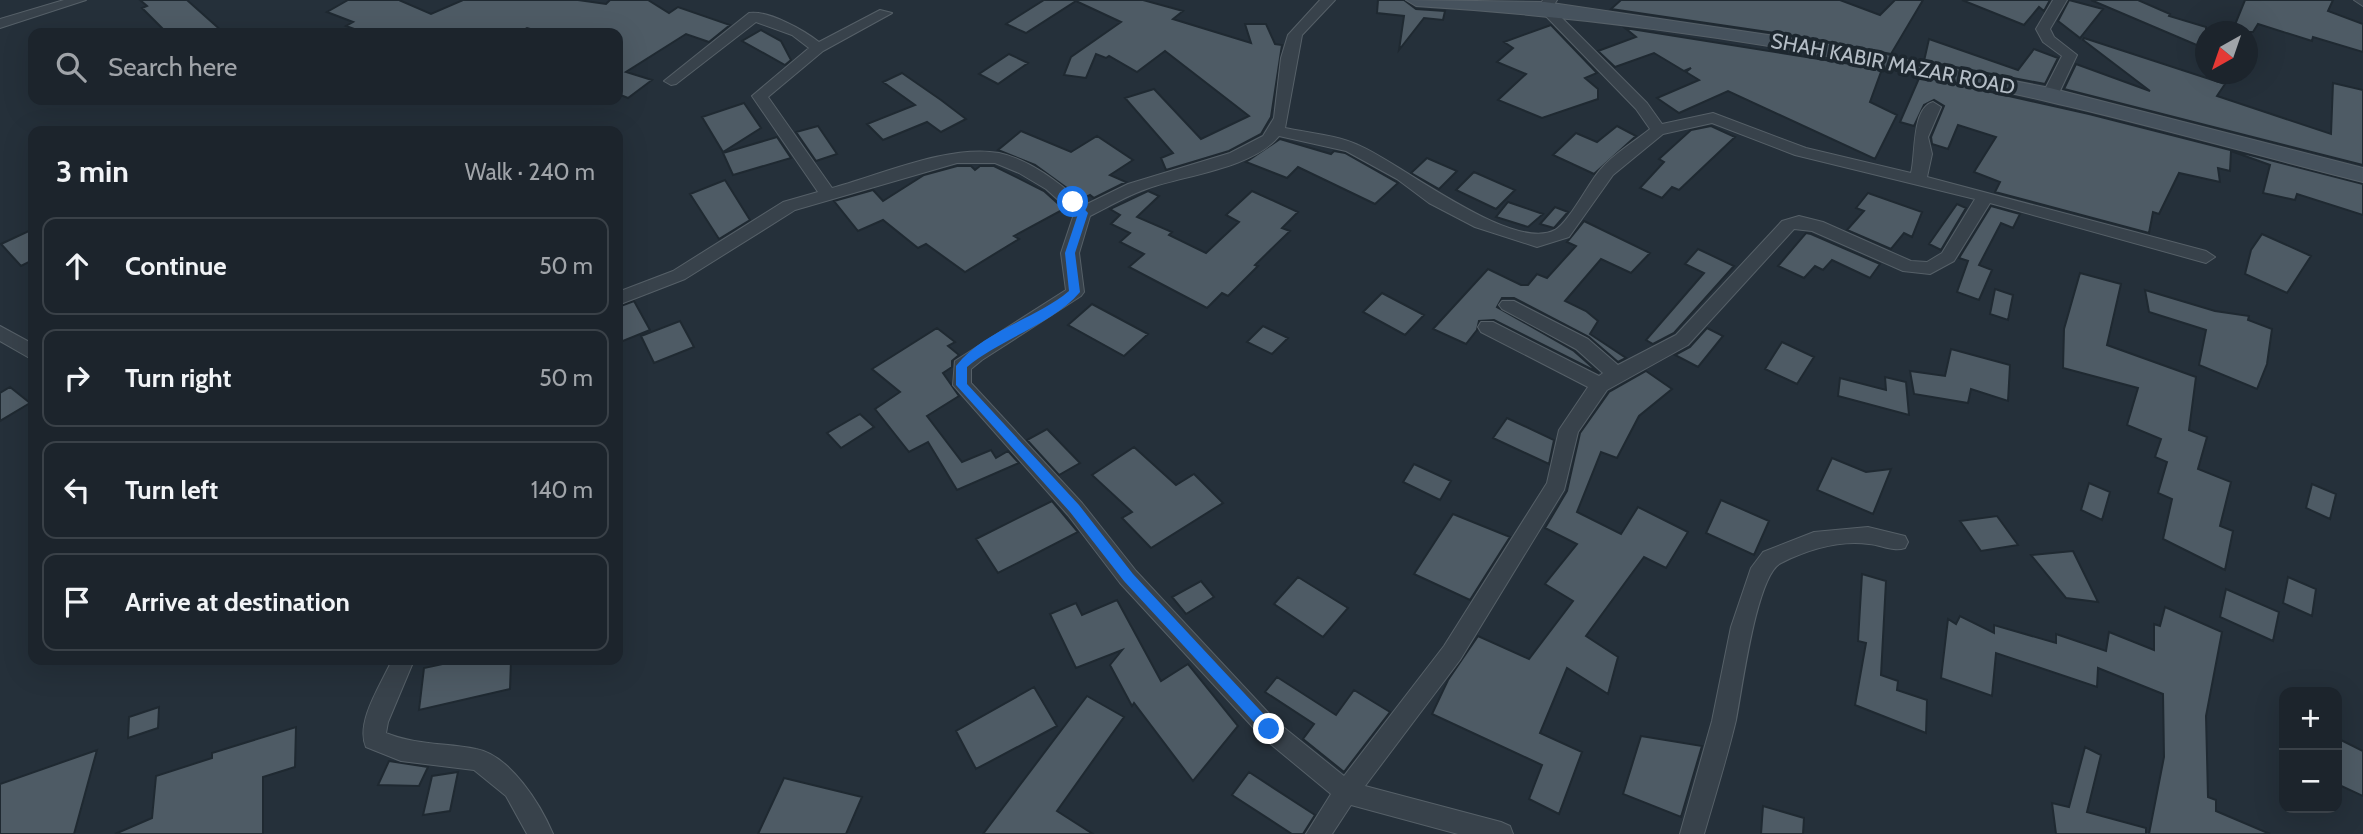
<!DOCTYPE html>
<meta charset="utf-8">
<style>
:root{--surface:#1c242c;--page:#293038;--text:#f1f3f6;--muted:#a0a4a9;--line:#3a4148}
body{margin:0;font-family:Cabin,sans-serif;background:var(--page);color:var(--text)}
.controls{position:absolute;right:21px;bottom:21px;display:grid;overflow:hidden;border-radius:14px;box-shadow:0 7px 28px #0002}
.controls button{width:63px;height:63px;display:grid;place-items:center;padding:0;border:0;border-bottom:2px solid var(--line);background:var(--surface);color:var(--text);font:35px sans-serif}
.compass{position:absolute;left:2195px;top:21px;width:63px;height:63px;border-radius:50%;background:var(--surface);box-shadow:0 7px 28px #0002;rotate:220deg}
.stop{position:absolute;width:21px;height:21px;margin:-16px;border:5px solid #1a73e8;border-radius:50%;background:#fff}
.stop.end{background:#1a73e8;border-color:#fff;box-shadow:0 2px 7px #0008}
.list{margin:0;padding:0;list-style:none}
h2{display:flex;justify-content:space-between;align-items:center;height:91px;margin:0;padding:0 28px;font-size:30px}
h2 small{font-size:23px;font-weight:400;color:var(--muted)}
.list li{display:grid;grid-template-columns:46px 1fr auto;gap:21px;align-items:center;box-sizing:border-box;height:98px;margin:0 14px 14px;padding:0 14px;border:2px solid var(--line);border-radius:14px}
.list b{display:block;font-size:26px;white-space:nowrap}
.list em{font-size:23px;font-style:normal;color:var(--muted)}
.icon{flex:none;width:38px;height:38px;fill:none;stroke:currentColor;stroke-width:2;stroke-linecap:round;stroke-linejoin:round}
.map{position:relative;flex:none;width:2363px;height:834px;overflow:hidden}
.search{position:absolute;background:var(--surface);box-shadow:0 7px 28px #0002;left:28px;top:28px;width:595px;height:77px;display:flex;align-items:center;gap:18px;box-sizing:border-box;padding:0 24px;border-radius:14px;color:var(--muted);font-size:26px}
.panel{position:absolute;background:var(--surface);box-shadow:0 7px 28px #0002;left:28px;top:126px;width:595px;height:539px;border-radius:14px}
.map>svg:first-child{display:block}
.building{fill:#4e5b65;stroke:#1f2931;stroke-width:2}
.lines{fill:none;stroke-linecap:round;stroke-linejoin:round}
.street-casing{stroke:#566068;stroke-width:2}
.secondary-casing{stroke:#566068;stroke-width:2}
.street{fill:#38424b;fill-rule:evenodd}
.secondary{fill:#46525d;fill-rule:evenodd}
.route{fill:#1a73e8}
.labels{text-anchor:middle;stroke-width:7;stroke-linejoin:round;paint-order:stroke}
.far-street-label{font-size:21px;fill:#b4bdc6;stroke:#1d272f}
</style>
<div class="map">
<svg width="2363" height="834" viewBox="0 0 2363 834">
<rect width="100%" height="100%" fill="#25303a"/>
<path class="building" d="M140 0H187L224 33H167L142 8 147 6Z
M348 0H399L431 14 463 0H578L606 4 610 0H648L669 13 678 7 730 25 709 42 686 34 626 72 652 80 628 98 618 94V33H544L527 28 518 33H365L346 26 353 22 327 12Z
M1044 0H1143L1183 11 1173 19 1251 43 1245 24H1266L1275 44 1282 45 1271 117 1261 134 1229 151 1166 170 1161 158 1173 153 1125 98 1154 89 1201 139 1249 116 1165 51 1137 72 1109 56 1106 58 1096 54 1086 78 1064 75 1071 57 1121 22 1076 1 1026 33 1006 24Z
M1378 0H1404L1416 9 1445 11 1443 20 1424 18 1399 50 1404 16 1377 13Z
M1621 0H1840L1880 15 1895 0H1923L1891 54 1808 38 1611 9Z
M1962 0H2050L2044 11 2039 7 2024 25Z
M2069 0 2103 9 2080 38 2058 21Z
M2091 0H2138L2170 14 2169 16 2206 27V49Z
M2245 0H2333L2328 11 2363 24V52L2313 37 2312 41 2258 24 2253 32H2232Z
M1551 25 1597 73 1585 78 1598 89V99L1542 118 1498 100 1526 74 1497 62 1513 48 1504 42Z
M1625 28 1882 69 1870 102 1897 115 1875 159 1728 91 1679 113 1657 98 1699 80 1686 72 1691 68 1684 71 1654 53 1615 67 1598 51 1636 37Z
M761 30 781 41 791 60 785 65 742 41Z
M2084 38 2225 84 2217 96 2331 134 2333 83 2363 90V165L2064 89 2076 64 2150 91 2083 40Z
M1929 39 2018 70 2034 49 2058 58 2045 84 1924 61Z
M1009 54 1028 63 998 84 979 74Z
M902 73 941 100 966 119 941 132 927 122 883 140 867 124 915 105 883 82Z
M1920 76 2089 114 2363 184V215L2297 194 2295 200 2263 193 2270 165 2231 151 2230 171 2218 168 2220 182 2179 173 2159 214 2153 212 2149 233 1995 192 2000 182 1974 172 1996 137 1958 125 1948 149 1932 144 1931 137 1944 106 1934 100 1924 105 1914 126 1900 122Z
M744 103 761 128 723 152 702 117Z
M818 126 837 154 816 161 796 132Z
M1617 126 1636 136 1594 174 1553 155 1576 133 1597 142Z
M1711 126 1735 137 1679 190 1672 187 1662 198 1640 188 1664 162 1659 159 1691 130Z
M1021 131 1071 152 1097 136 1133 160 1110 175 1126 182 1094 198 1090 195 1082 199 1035 165 998 150Z
M777 137 791 158 733 175 723 153Z
M1280 139 1331 154 1334 151 1345 153 1398 183 1375 204 1298 167 1287 178 1246 162Z
M1427 158 1457 171 1439 189 1411 173Z
M957 166H971L975 170 980 166H994L1044 191 1064 209 1014 236 1019 239 965 272 926 244 918 248 883 220 858 231 834 201 873 190 883 201 924 175Z
M1474 172 1515 190 1496 209 1456 190Z
M725 180 750 220 719 239 690 194Z
M1148 191 1159 196 1137 217 1172 232 1169 235 1206 253 1239 222 1226 215 1252 191 1298 212 1282 228 1290 231 1255 265 1258 266 1228 296 1222 293 1207 308 1129 267 1144 254 1120 242 1130 233 1111 224 1120 215 1110 209Z
M1868 193 1922 212 1912 237 1904 233 1891 249 1847 230 1864 211 1856 208Z
M1508 202 1543 214 1528 227 1496 217Z
M1957 204 1966 208 1941 250 1929 244Z
M1991 206 2020 214 2013 228 2001 223 1979 265 1992 270 1979 300 1957 292 1968 261 1959 258Z
M1555 207 1568 212 1554 228 1540 224Z
M1584 221 1650 253 1631 273 1601 259 1565 301 1586 311 1598 321 1590 334 1626 358 1618 362 1589 337 1514 298H1502L1497 307 1574 351 1599 373 1494 320 1479 321 1477 330 1466 344 1433 329 1488 269 1521 285H1528L1537 274 1547 278 1576 246 1567 242Z
M33 229V260L21 266 1 244Z
M1806 233 1811 234 1880 264 1870 278 1832 260 1823 270 1815 266 1804 278 1778 266Z
M2262 234 2311 256 2287 293 2245 274 2251 250Z
M1698 249 1734 266 1674 333 1653 344 1646 340 1704 273 1685 264Z
M2080 273 2121 284 2107 345 2196 377 2189 430 2207 437 2198 469 2231 482 2220 526 2233 531 2225 570 2163 539 2172 499 2158 493 2167 462 2155 457 2161 439 2127 425 2138 388 2063 368 2064 329Z
M1995 289 2013 295 2008 320 1990 314Z
M2145 290 2215 311 2249 316 2248 320 2272 329 2267 364 2257 389 2199 365 2206 330 2149 312Z
M1382 293 1424 315 1405 335 1363 312Z
M634 301 650 330 618 343V307Z
M1092 304 1148 334 1124 356 1068 325Z
M680 321 694 347 654 363 641 336Z
M1263 326 1288 338 1272 354 1247 342Z
M937 328 955 342 948 346 959 355 952 361V367L943 373 959 396 927 416 962 462 991 450 996 458 1008 451 1019 463 957 490 928 442 909 452 875 409 900 392 872 369Z
M1707 328 1723 336 1698 367 1675 355 1690 347Z
M1782 342 1814 357 1797 384 1765 369Z
M1951 349 2010 365 2008 401 1971 389 1968 403 1914 394 1910 371 1945 376Z
M1646 371 1672 389 1639 416 1617 458 1601 452 1577 512 1621 534 1638 507 1688 532 1666 568 1644 557 1586 636 1618 657 1608 694 1567 668 1540 733 1582 752 1559 814 1529 799 1542 765 1432 714 1448 680 1478 636 1529 659 1573 601 1545 584 1577 544 1545 528 1567 491 1580 433 1609 392Z
M1885 377 1906 382 1909 415 1838 396 1840 378 1886 390Z
M10 387 30 403 0 421V393Z
M860 414 874 427 841 448 827 433Z
M1507 418 1554 440 1549 464 1493 438Z
M1047 429 1080 463 1059 475 1027 440Z
M1134 447 1176 485 1194 474 1223 503 1151 548 1122 518 1132 512 1092 475Z
M1832 458 1866 472 1891 469 1873 514 1817 490Z
M1414 464 1451 481 1440 500 1403 482Z
M2089 483 2110 492 2102 520 2081 510Z
M2312 484 2336 494 2330 519 2306 508Z
M1721 500 1769 521 1754 555 1706 533Z
M1052 501 1078 532 998 573 976 539Z
M1453 514 1510 537 1470 600 1414 574Z
M1997 516 2018 545 1981 551 1960 521Z
M2073 551 2098 602 2066 598 2031 555Z
M1862 574 1886 581 1881 675 1898 681 1897 690 1927 700 1926 733 1855 705 1866 643 1858 641Z
M1298 577 1348 608 1323 637 1274 604Z
M2288 577 2316 589 2312 616 2283 603Z
M1201 581 1214 597 1186 614 1172 597Z
M2226 589 2279 612 2273 641 2220 617Z
M1117 600 1161 681 1188 664 1238 726 1193 781 1134 703 1132 706 1110 665 1122 650 1076 668 1050 614 1076 603 1082 615Z
M2165 607 2222 632 2206 716 2208 797 2216 800V811L2270 834H2149L2164 757 2163 694 2098 668 2097 687 1996 653 1992 696 1941 678 1948 619 1956 624 1960 616 1994 633V625L2056 643V634L2106 651 2109 632 2154 650V624L2160 626Z
M461 660H511L510 689 419 710 424 668Z
M1277 677 1336 715 1354 690 1390 712 1344 772 1303 739 1314 724 1265 692Z
M1034 687 1057 726 976 769 956 731Z
M1087 696 1124 717 1057 811 1093 834H983Z
M159 707 158 728 128 738 129 717Z
M296 727 295 767 263 777V834H115L152 818 156 776 212 758V753Z
M1641 736 1702 746 1681 817 1623 794Z
M2337 738 2363 751V796L2337 784Z
M2085 747 2101 755 2087 812 2146 828V834H2056L2052 803 2069 807Z
M97 750 74 834H0V784Z
M389 761 428 767 419 786 378 785Z
M458 772 450 811 423 815 432 776Z
M1249 772 1315 815 1303 834H1292L1232 795Z
M784 778 862 797 846 834H758Z
M1763 806 1804 818 1803 834H1761Z"/>
<g class="lines">
<defs>
<path id="street" d="M64 0H86L0 28V19Z
M1320 0H1335L1302 35 1285 128C1308 133 1337 135 1358 145 1401 163 1512 253 1555 230 1569 222 1588 184 1600 170 1613 154 1634 142 1650 129L1636 109 1538 8 1543 0H1557L1552 8 1647 103 1662 124 1713 113 1806 148 1911 173C1916 156 1911 108 1933 102L1941 107 1928 137 1932 154 1927 177 2206 251 2215 257 2206 263 1990 203 1954 261 1930 274 1903 271 1812 231 1794 229 1688 345 1607 390 1578 432 1564 490 1460 660 1365 786 1501 822 1510 826 1513 834H1458L1351 805 1332 834H1306L1331 794 1261 736 1120 583 1068 515 953 385 955 361 1066 290 1061 253 1074 214 1046 189 1019 173 995 163H957L795 210 685 279 618 305V292L673 271 783 202 818 192 752 96 809 48 792 35 756 22 676 84 671 85 664 81 749 13C768 10 804 30 819 42L880 10 892 13 823 51 768 97 832 188C880 175 949 144 999 153 1032 160 1060 184 1085 205L1128 184 1230 153 1263 136 1274 118 1281 58 1288 35ZM1712 123 1795 155 1975 199 1942 253 1927 262 1911 261 1823 222 1799 216 1782 221 1676 335 1618 365 1588 339 1514 301H1502L1499 305 1502 309 1576 349 1603 373 1599 376 1493 322H1481L1478 327 1481 332 1588 387 1559 430 1547 483 1444 646 1344 776 1277 722 1136 571 1082 503 971 383V369L982 360 1081 296 1084 292 1079 253 1090 216C1110 206 1128 195 1149 188 1187 175 1253 168 1279 136L1346 151 1397 179 1429 203 1475 227 1537 247 1569 237 1613 175 1663 134Z
M2053 0H2067L2050 29 2054 37 2077 55 2058 95 2050 100 2042 95 2062 56 2043 42 2036 29Z
M2354 0H2363V6Z
M0 326 33 344V360L0 341Z
M1868 527 1905 536 1908 542 1905 548C1893 552 1882 545 1869 544 1839 540 1807 550 1781 563 1756 575 1742 691 1736 720 1727 758 1715 796 1704 834H1680L1712 721 1731 627 1751 568 1763 552 1814 532Z
M392 660H414L388 722 386 733C415 745 446 743 476 749 510 755 541 805 553 834H527L506 796 474 770 401 761 366 747C355 722 382 683 392 660Z"/>
<path id="secondary" d="M1406 0 1545 2 1808 41 2050 88 2363 168V182C2259 156 2155 126 2050 102 1842 53 1628 19 1416 6Z"/>
</defs>
<use href="#street" class="street-casing"/>
<use href="#secondary" class="secondary-casing"/>
<use href="#street" class="street"/>
<use href="#secondary" class="secondary"/>
</g>
<path class="route" d="M1069 200H1076L1088 213 1075 253 1080 292C1053 324 1000 339 967 367V384L1079 505 1133 574 1273 724V733H1264L1124 581 1070 512 956 385V366C984 330 1036 319 1069 291L1065 253 1078 214Z"/>
<g class="labels">
<g class="far-street-label">
<text transform="translate(1893 64) rotate(11)" y="7">SHAH KABIR MAZAR ROAD</text>
</g>
</g>
</svg>
<div class="controls">
<button>+</button>
<button>−</button>
</div>
<svg class="compass" viewBox="-18 -18 36 36"><path d="M0-13l5 13h-10z" fill="#e53935"/><path d="M0 13l5-13h-10z" fill="#a0a4a9"/></svg>
<div class="stop" style="left:1073px;top:202px"></div>
<div class="stop end" style="left:1269px;top:729px"></div>
<div class="search"><svg class="icon" aria-label="search" viewBox="0 0 24 24"><circle cx="10" cy="10" r="6"/><path d="M15 15l6 6"/></svg>Search here</div>
<section class="panel">
<h2>3 min<small>Walk · 240 m</small></h2>
<ul class="list">
<li><svg class="icon" aria-label="ahead" viewBox="0 0 24 24"><path d="M12 20V5M6 11l6-6 6 6"/></svg><div><b>Continue</b></div><em>50 m</em></li>
<li><svg class="icon" aria-label="right" viewBox="0 0 24 24"><path d="M7 20v-9h11M14 6l5 5-5 5"/></svg><div><b>Turn right</b></div><em>50 m</em></li>
<li><svg class="icon" aria-label="left" viewBox="0 0 24 24"><path d="M17 20v-9H6M10 6l-5 5 5 5"/></svg><div><b>Turn left</b></div><em>140 m</em></li>
<li><svg class="icon" aria-label="arrive" viewBox="0 0 24 24"><path d="M6 21V4h12l-3 4 3 4H6"/></svg><div><b>Arrive at destination</b></div></li>
</ul>
</section>
</div>
